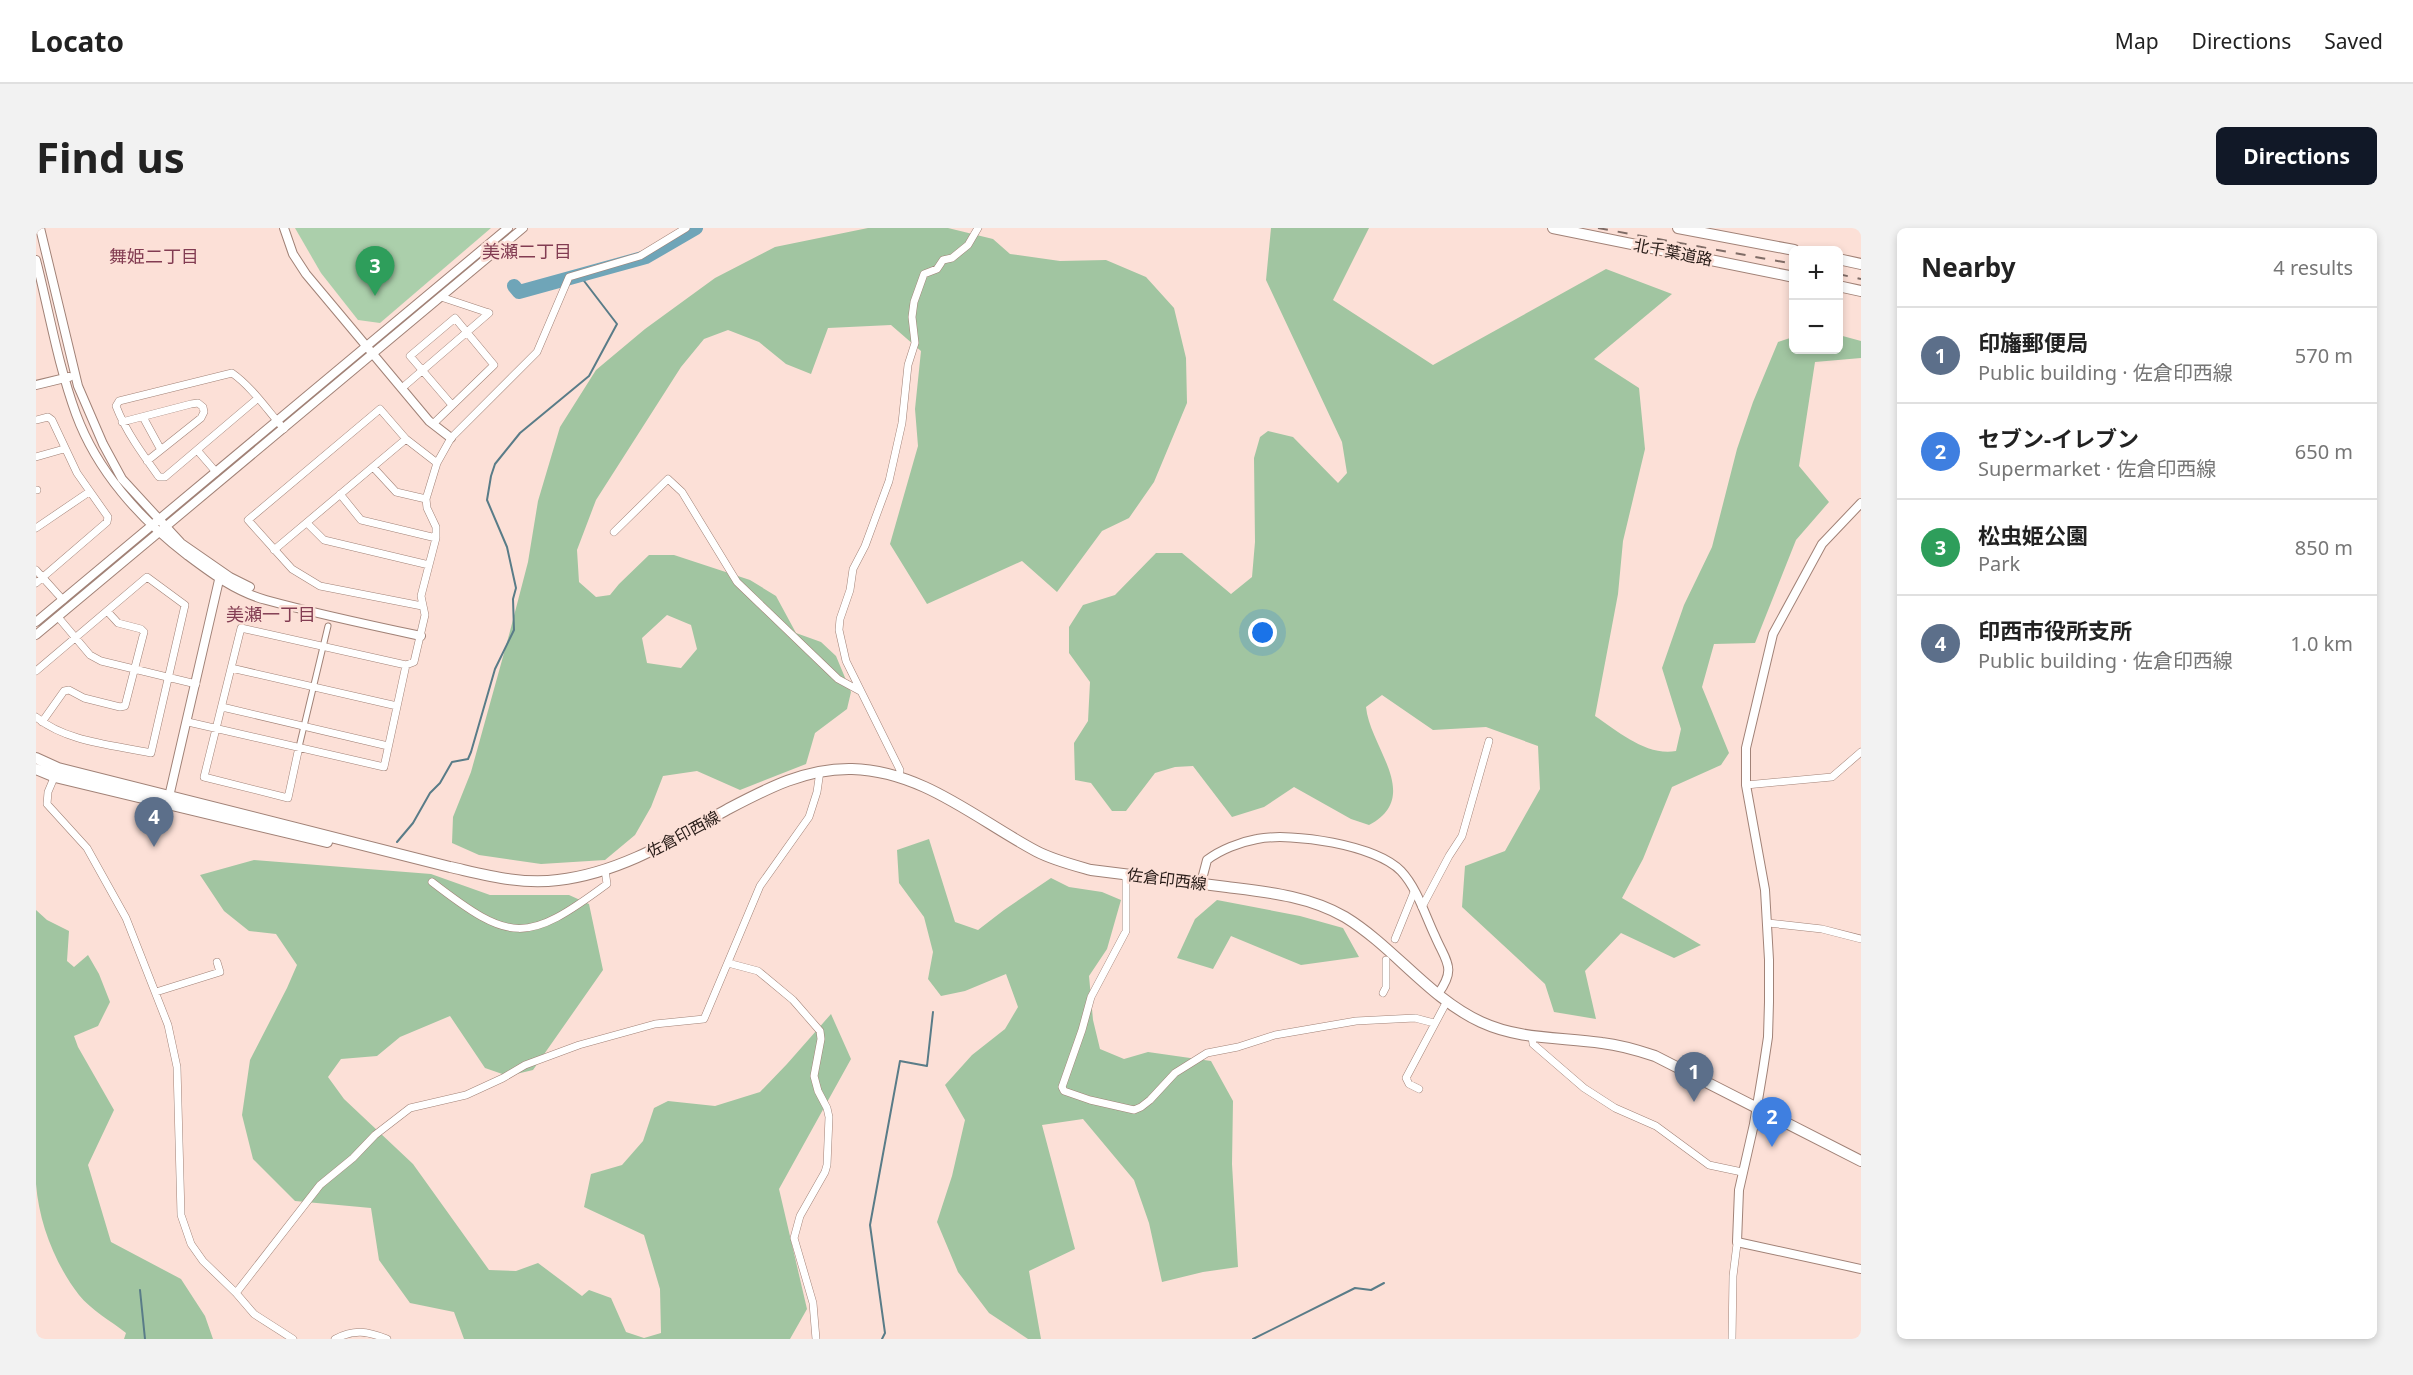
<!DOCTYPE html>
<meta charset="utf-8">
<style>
:root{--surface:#fff;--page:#f2f2f2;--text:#222;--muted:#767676;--line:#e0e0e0;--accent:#111827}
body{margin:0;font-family:"Noto Sans","Noto Sans JP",sans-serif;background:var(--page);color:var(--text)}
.controls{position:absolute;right:18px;top:18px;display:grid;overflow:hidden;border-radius:9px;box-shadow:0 3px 9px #0003}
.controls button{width:54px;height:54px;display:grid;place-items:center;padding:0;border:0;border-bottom:2px solid var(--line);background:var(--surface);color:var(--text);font:30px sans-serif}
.you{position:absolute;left:1227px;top:405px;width:21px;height:21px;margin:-15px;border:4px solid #fff;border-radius:50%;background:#1a73e8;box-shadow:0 0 0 9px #1a73e833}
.badge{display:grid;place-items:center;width:39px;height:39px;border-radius:50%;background:var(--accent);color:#fff;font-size:20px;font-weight:700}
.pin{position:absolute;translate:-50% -50px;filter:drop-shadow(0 2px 3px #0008)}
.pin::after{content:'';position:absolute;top:32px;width:21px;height:18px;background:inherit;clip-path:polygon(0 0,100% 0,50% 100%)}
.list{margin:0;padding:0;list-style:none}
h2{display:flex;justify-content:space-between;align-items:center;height:78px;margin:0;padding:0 24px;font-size:26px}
h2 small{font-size:20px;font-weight:400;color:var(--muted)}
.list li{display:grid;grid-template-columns:39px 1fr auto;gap:18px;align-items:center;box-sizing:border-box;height:96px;padding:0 24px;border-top:2px solid var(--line)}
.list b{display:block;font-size:22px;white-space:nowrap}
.list p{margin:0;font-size:20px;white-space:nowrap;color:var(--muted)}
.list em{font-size:20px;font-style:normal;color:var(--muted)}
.map{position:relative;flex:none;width:1825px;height:1111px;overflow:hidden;border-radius:9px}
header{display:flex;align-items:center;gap:36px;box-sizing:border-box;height:84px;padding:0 30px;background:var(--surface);border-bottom:2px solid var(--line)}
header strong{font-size:28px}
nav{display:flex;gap:33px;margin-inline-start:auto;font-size:21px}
.intro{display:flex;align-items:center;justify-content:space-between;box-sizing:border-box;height:144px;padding:0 36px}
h1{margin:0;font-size:42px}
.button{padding:15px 27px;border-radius:9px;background:var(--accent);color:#fff;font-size:21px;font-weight:700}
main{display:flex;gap:36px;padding:0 36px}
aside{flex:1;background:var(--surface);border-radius:9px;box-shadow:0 3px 9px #0003}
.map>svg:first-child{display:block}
.green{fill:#abcfab}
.forest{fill:#a1c5a1;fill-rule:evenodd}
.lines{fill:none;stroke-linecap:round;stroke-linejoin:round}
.stream{stroke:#597c88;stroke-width:2}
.river{stroke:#6fa5b8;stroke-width:14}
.pedestrian-casing{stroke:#a18277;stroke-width:7}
.minor-casing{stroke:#a18277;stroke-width:8}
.tertiary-casing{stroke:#a18277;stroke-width:10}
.primary-casing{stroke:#a18277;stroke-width:12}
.trunk-casing{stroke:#a18277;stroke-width:12}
.pedestrian{stroke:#fff;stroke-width:5}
.minor{stroke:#fff;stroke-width:7}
.tertiary{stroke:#fff;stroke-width:8}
.primary{stroke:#fff;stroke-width:10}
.trunk{stroke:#fff;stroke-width:10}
.rail{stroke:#7f6c66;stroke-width:2;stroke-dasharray:10 10;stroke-linecap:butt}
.labels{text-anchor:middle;stroke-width:5;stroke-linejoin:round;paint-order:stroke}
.street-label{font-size:16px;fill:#271b17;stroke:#fce0d7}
.neighbourhood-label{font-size:18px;fill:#823c52;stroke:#fce0d7}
</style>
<header>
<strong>Locato</strong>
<nav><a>Map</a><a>Directions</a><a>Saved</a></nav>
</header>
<div class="intro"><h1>Find us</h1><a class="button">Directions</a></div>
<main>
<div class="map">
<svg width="1825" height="1111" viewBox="0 0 1825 1111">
<rect width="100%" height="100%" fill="#fce0d7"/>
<path class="green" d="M259 0H455L344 95 322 92 285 45Z"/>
<path class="forest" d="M832 0H912L957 11 974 26 1024 33 1070 32 1110 49 1138 80 1150 130 1151 175 1118 254 1093 290 1066 303 1021 364 986 333 891 376 854 316 882 218 879 181 885 123 855 97 792 100 775 146 750 136 723 114 692 102 668 111 645 139 560 272 541 322 543 354 560 369 574 367 583 356 613 327H638L714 352 740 368 760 405 785 414 800 428 815 464 811 481 779 505 770 536 704 562 661 543 627 548 615 579 599 607 569 632 505 636 443 627 416 615 417 589 435 544 473 407 492 334 502 273 524 199 560 142 609 101 679 50 739 19ZM631 387 655 397 661 421 645 440 611 435 606 410Z
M1235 0H1333L1297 72 1397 137 1570 41 1636 66 1558 131 1603 160 1609 221 1587 313 1582 366 1559 488C1583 504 1610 528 1640 523L1645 501 1626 440 1648 377 1676 319 1701 221 1717 174 1742 114 1757 109 1758 122H1802L1803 107 1825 113V130L1779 134 1763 238 1793 274 1760 312 1719 415 1678 416 1666 459 1693 525 1685 537 1636 559 1607 631 1586 670 1665 717 1638 730 1585 705 1549 743 1560 791 1518 784 1509 756 1426 679 1429 638 1469 623 1504 561 1502 518 1450 499 1397 502 1346 467 1330 479C1334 520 1387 568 1333 597L1315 591 1258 559 1228 579 1196 589 1157 538 1139 539 1119 545 1090 583H1076L1055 555 1039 552 1038 515 1052 493 1054 454 1033 425V399L1047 377 1079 367 1120 325H1146L1195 366 1216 349 1219 314 1218 230 1224 209 1232 203 1257 209 1302 255 1311 245 1306 214 1230 52Z
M893 611 919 694 942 702 968 682 1015 650 1033 659 1066 664 1085 672 1071 721 1053 748 1057 792 1064 821 1088 831 1112 824 1175 833 1197 873 1196 936 1202 1039 1167 1044 1126 1054 1113 995 1098 952 1047 891 1006 897 1039 1021 993 1043 1005 1111H992L953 1085 922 1044 901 994 916 948 929 892 909 857 936 827 969 801 982 779 970 746 929 763 905 768 892 751 897 724 888 689 863 655 861 622Z
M218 632 395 646 454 667H533L553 676 567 742 497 842 472 848 449 840 414 788 364 809 341 828 305 831 292 849 308 871 377 936 453 1042 480 1043 502 1035 546 1068 553 1062 575 1070 590 1104 608 1110 625 1105 624 1061 608 1007 548 979 555 946 586 937 607 913 618 880 632 873 679 878 724 864 751 836 795 786 815 831 743 961 771 1081 754 1111H428L418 1084 374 1075 343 1032 335 980 259 973 217 931 206 887 214 832 251 760 261 737 240 706 213 703 188 683 164 647Z
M1181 672 1264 688 1307 700 1323 729 1265 737 1195 708 1177 741 1141 730 1159 691Z
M0 682 11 692 33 703 31 733 38 739 52 727 63 746 74 774 62 798 38 808 42 819 78 882 52 937 75 1014 145 1051 169 1088 177 1111H88L90 1105C75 1093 55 1082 43 1067 19 1036 3 995 0 956Z"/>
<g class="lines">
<path class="stream" d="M361 614 377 595 394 565 404 555 416 534 432 531 435 524 459 441 478 402 477 371 480 360 471 319 451 272 455 248 459 236 484 205 553 148 581 96 545 49
M104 1062 109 1111
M846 1111 849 1105 834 997 864 833 891 838 897 784
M1217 1111 1319 1060 1335 1062 1348 1055"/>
<path class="river" d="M478 58 483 64 610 29 660 0"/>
<defs>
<path id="pedestrian" d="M263 519 292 398"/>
<path id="minor" d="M405 69 453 85
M366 160 453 85
M221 171 129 249H123C107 227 90 204 80 178L83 173 196 145C216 159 232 183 248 201
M107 189 125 222
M0 192 12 189 16 192 41 245 72 289 71 294 0 355
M86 194 155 176 162 175 167 179 168 184 165 190 111 233
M397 196 458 137 419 90 374 128 416 177
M161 222 180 244
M0 229 28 221
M337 239 360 264 390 271
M0 262H1
M304 266 325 292 400 310
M271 295 288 312 393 337
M0 300 53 264
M578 304 632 251 646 264 701 354 802 451 824 463
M238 322 370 211
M0 342 27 372
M386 378 284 358 256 341 212 292 344 181 370 211 401 235
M22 389 54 427 65 433 160 456
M195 440 361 478
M0 443 111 349 149 377 115 525C78 517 30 514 0 489
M186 479 352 518
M6 494 28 463 33 462 48 470 84 479 89 478 108 404 105 401 82 395 71 383
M152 494 348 539 370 437
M263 519 252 570 168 549 205 400 370 437 378 434 389 387 385 368 400 310V299L391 280 390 271 401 235 415 210 501 124 533 49 604 28 650 0
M20 545 12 564 11 576 51 620 90 690 132 797 141 839 145 987 155 1016 167 1033 200 1065 218 1086 257 1111
M863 549 864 542 810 433 803 402 804 391 814 362 817 341 829 318 853 253 866 195 872 137 879 115 876 89 878 74 888 46 901 41 907 32 916 30 932 17 942 0
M1710 557 1796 549 1825 524
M1090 647V703L1055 769 1046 802 1026 859 1028 863 1054 872 1098 882 1105 879 1114 872 1139 845 1171 825 1202 819 1239 807 1320 793 1379 790 1398 795
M396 654C475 715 490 716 571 656L569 642
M1386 679 1413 628 1426 608 1453 513
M1732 695 1786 701 1825 711
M1359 711 1378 664
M692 735 722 743 757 772 784 803 785 811 778 848 782 863 791 880 793 889 791 937 789 944 764 988 758 1010 777 1075 780 1111
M120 764 184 744 181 734
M1347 765 1350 759V732
M1496 808 1497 816 1548 860 1579 880 1620 898 1673 937 1706 944
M1383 861 1373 856 1370 850 1411 773
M200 1065 284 957 317 930 339 907 374 880 430 867 467 850 489 837 543 817 619 796 668 791 724 658 773 589 781 564 784 543
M299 1111C318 1101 331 1103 351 1111
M1696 1111 1697 1048 1701 1016"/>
<path id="tertiary" d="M4 0 42 158 67 216 86 251 145 315 194 349 214 359
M248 0 257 26 270 46 393 193 415 210
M0 32C13 83 22 137 40 186 61 243 104 291 151 327 175 345 200 364 230 372 281 386 333 397 385 408
M0 157 33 149
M1825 275 1786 316 1737 406 1710 520V557L1729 662 1733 732V774L1732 809 1727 842 1718 896 1703 962 1701 1014 1825 1041
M0 394 472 0
M0 407 487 0
M132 573 183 352
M1165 655 1171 632C1184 622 1204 614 1221 611 1256 604 1340 617 1365 643 1381 660 1389 687 1399 708 1410 734 1421 740 1402 766"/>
<path id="primary" d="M0 530 22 540 414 639C450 647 485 657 522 652 584 645 638 611 692 581 732 560 770 540 816 541 887 543 940 591 1000 623 1017 632 1037 637 1055 642 1100 648 1146 653 1191 659 1231 664 1273 668 1309 689 1358 719 1393 770 1445 794 1484 812 1525 809 1566 815 1584 817 1601 822 1619 828L1825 933
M0 541 19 549 291 614"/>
<path id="trunk" d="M1517 0 1758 49
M1642 0 1758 22
M1802 31 1825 36
M1802 58 1825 63"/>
</defs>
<use href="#pedestrian" class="pedestrian-casing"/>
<use href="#minor" class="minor-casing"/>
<use href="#tertiary" class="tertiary-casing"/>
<use href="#primary" class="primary-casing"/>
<use href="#trunk" class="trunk-casing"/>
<use href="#pedestrian" class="pedestrian"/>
<use href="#minor" class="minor"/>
<use href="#tertiary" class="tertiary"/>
<use href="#primary" class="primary"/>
<use href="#trunk" class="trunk"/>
<path class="rail" d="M1562 0 1758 36
M1802 46 1825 51"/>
</g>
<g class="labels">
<g class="street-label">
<text transform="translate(1637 24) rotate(11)" y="6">北千葉道路</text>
<text transform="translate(647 606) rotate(-28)" y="6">佐倉印西線</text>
<text transform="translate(1131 651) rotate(7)" y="6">佐倉印西線</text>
</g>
<g class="neighbourhood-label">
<text x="491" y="30">美瀬二丁目</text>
<text x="118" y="35">舞姫二丁目</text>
<text x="235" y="393">美瀬一丁目</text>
</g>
</g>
</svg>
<div class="controls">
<button>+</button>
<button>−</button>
</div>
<div class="you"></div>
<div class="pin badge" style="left:1658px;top:874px;background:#5c6f8a">1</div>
<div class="pin badge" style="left:1736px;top:919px;background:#3f7fe0">2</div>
<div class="pin badge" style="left:339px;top:68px;background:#2e9e5b">3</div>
<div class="pin badge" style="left:118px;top:619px;background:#5c6f8a">4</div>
</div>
<aside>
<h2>Nearby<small>4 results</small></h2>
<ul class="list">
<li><span class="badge" style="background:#5c6f8a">1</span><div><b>印旛郵便局</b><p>Public building · 佐倉印西線</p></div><em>570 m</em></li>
<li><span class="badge" style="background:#3f7fe0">2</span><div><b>セブン-イレブン</b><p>Supermarket · 佐倉印西線</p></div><em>650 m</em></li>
<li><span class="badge" style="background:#2e9e5b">3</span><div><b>松虫姫公園</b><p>Park</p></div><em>850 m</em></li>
<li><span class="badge" style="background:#5c6f8a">4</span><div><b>印西市役所支所</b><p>Public building · 佐倉印西線</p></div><em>1.0 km</em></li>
</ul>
</aside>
</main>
